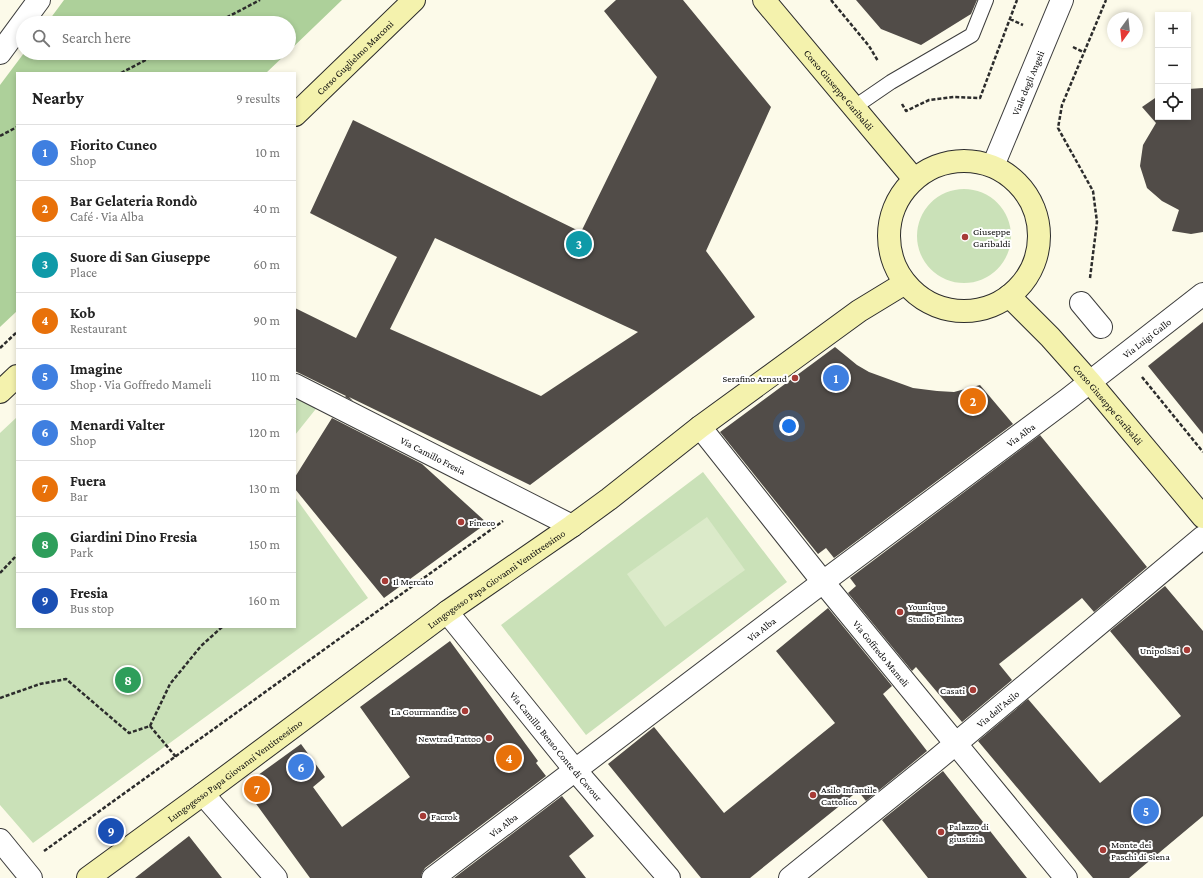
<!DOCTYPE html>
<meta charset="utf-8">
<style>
:root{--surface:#fff;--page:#f2f2f2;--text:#222;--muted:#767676;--line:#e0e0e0;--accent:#b45309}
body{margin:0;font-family:"Crimson Pro",serif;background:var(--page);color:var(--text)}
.controls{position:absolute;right:12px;top:12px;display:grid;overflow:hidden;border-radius:0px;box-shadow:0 2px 6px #0003}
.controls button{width:36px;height:36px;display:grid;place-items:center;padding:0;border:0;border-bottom:1px solid var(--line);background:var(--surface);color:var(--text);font:20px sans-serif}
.compass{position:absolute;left:1107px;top:12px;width:36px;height:36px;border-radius:50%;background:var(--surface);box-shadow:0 2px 6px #0003;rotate:195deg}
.you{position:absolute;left:789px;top:426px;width:14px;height:14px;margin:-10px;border:3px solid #fff;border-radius:50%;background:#1a73e8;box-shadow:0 0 0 6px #1a73e833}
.badge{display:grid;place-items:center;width:26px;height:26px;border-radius:50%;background:var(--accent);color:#fff;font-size:13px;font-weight:700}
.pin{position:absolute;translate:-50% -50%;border:2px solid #fff;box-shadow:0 1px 4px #0006}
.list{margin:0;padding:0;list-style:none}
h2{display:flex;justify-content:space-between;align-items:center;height:52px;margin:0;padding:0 16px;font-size:17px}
h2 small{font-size:13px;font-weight:400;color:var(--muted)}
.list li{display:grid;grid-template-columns:26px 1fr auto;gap:12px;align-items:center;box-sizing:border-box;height:56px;padding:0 16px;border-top:1px solid var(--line)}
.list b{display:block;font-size:15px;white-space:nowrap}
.list p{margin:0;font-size:13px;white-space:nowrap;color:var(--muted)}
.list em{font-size:13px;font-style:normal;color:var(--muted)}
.icon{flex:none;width:22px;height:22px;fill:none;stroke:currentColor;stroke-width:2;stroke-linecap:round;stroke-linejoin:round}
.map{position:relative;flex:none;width:1203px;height:878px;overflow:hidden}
.search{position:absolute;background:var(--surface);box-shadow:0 2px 6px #0003;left:16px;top:16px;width:280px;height:44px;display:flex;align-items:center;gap:10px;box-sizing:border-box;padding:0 14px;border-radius:22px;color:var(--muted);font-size:15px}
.panel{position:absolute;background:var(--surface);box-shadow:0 2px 6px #0003;left:16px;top:72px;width:280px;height:556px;border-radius:0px}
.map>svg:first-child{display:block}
.green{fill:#cae1b8}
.forest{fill:#add09a}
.pitch{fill:#dbeac9}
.building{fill:#514c48;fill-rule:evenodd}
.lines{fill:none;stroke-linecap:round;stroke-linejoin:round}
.lane-casing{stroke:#3d3d3d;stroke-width:16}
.street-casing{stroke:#3d3d3d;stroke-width:24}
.secondary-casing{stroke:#2c2c2c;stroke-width:24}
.path{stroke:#2c2c2c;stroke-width:2.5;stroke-dasharray:4 2;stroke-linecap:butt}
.lane{stroke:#fff;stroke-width:14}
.street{stroke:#fff;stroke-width:22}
.secondary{stroke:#f4f2ad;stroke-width:22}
.poi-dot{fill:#a63b36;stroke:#fff;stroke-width:1.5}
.labels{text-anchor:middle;stroke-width:4;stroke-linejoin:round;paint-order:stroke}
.street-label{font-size:10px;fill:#0a0a0a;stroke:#fff}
.poi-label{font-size:10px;fill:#0a0a0a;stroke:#fff;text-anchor:start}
</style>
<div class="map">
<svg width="1203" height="878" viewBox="0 0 1203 878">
<rect width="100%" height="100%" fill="#fcfae9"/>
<path class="green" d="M917 236a47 47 0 1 1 94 0a47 47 0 1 1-94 0Z
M295 393 319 405 295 435Z
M17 417V627H295V497L368 598 33 843 0 805V433Z
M703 472 787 582 586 735 501 625Z"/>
<path class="forest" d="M64 0H342L289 51V23H47Z
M24 53H287L266 73H17V311L0 327V85Z"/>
<path class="pitch" d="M707 517 745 570 665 627 627 574Z"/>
<path class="building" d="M616 0H683L771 107 706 251 755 317 530 485 349 397 353 401 345 397 346 396 295 371V308L356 338 397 257 310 213 353 120 581 232 657 77 604 11ZM435 238 638 332 541 396 390 329Z
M856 0H977L971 14 921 45 881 29Z
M1203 88V232L1191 234 1172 231 1179 210 1162 201 1147 188 1140 166 1143 145 1156 123 1142 107 1158 96V117H1188V89Z
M1203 322V434L1148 366Z
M835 347 857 365 869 372 913 388 937 391 954 392 980 385 1013 424 834 558 826 548 818 554 720 432Z
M332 418 422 464 487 523 384 598 295 489V477Z
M1040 435 1147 567 1094 612 1082 598 999 664 1012 680 962 722 916 667 912 671 848 593 856 586 850 578Z
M1165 586 1203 631V816L1129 878H1093L978 741 1028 699 1100 783 1181 716 1110 631Z
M828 608 892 686 883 694 927 751 866 801 858 791 750 878H701L608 764 654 727 724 813 835 723 776 651Z
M450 641 538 761 536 763 546 776 425 868 422 873 421 878H310L243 786 301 744 325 777 313 787 342 827 410 777 360 707Z
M943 771 1027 878H928L882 820Z
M562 796 594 836 569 856 586 878H454Z
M189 836 222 878H135Z"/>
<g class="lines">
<defs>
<path id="lane" d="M853 108 891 82 972 35 986 0"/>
<g id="street">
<path d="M0 53 39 0"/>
<path id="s1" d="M993 166 1062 0"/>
<path d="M1081 303 1101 327"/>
<path id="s2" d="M295 385 572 526"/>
<path id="s3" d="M700 427 823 582 1066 878"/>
<path id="s4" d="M447 612 575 770 669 878"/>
<path d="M203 794 276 878"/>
<path d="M0 840 31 878"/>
<path id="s5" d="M433 878 823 582 1068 399 1203 294"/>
<path id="s6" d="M790 878 935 761 1203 537"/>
</g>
<g id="secondary">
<path id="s7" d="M764 0 914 179"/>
<path id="s8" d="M295 115 414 0"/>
<circle cx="964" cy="236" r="75"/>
<path id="s9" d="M1009 296 1050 337 1090 382 1203 517"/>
<path d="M0 392 17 376"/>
<path id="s10" d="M88 878 203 794 447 612 572 526 609 499 700 427 859 311 905 283"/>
</g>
</defs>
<use href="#lane" class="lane-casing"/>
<use href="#street" class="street-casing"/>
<use href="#secondary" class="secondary-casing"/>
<path class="path" d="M831 0 869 46 878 61
M1010 19 1023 25
M216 23 260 0
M1073 47 1083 52
M121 73 159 53
M902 104 906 111 929 100 954 97 980 98 1017 0
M0 136 17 127
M1090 278 1097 222 1093 191 1058 128 1062 105 1106 0
M0 348 17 332
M1142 377 1203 452
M0 573 17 555
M0 698 40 684 66 679 129 733 150 726 170 684 201 646 222 627
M150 726 176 757
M44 851 503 521"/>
<use href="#lane" class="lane"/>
<use href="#street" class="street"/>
<use href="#secondary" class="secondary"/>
</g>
<g class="poi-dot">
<circle cx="965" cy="237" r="4"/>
<circle cx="795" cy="378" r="4"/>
<circle cx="461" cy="522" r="4"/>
<circle cx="385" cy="581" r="4"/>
<circle cx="900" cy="612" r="4"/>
<circle cx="1187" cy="650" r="4"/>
<circle cx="973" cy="690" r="4"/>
<circle cx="465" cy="711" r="4"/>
<circle cx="489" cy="738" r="4"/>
<circle cx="813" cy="795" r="4"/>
<circle cx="423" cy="816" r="4"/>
<circle cx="941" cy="832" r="4"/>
<circle cx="1103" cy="850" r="4"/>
</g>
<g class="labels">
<g class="street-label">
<text dy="4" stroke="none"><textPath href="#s8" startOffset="83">Corso Guglielmo Marconi</textPath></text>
<text dy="4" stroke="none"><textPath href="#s1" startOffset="90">Viale degli Angeli</textPath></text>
<text dy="4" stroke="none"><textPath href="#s7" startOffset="117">Corso Giuseppe Garibaldi</textPath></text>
<text dy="4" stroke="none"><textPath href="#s5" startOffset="895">Via Luigi Gallo</textPath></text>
<text dy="4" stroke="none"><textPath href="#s9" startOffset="147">Corso Giuseppe Garibaldi</textPath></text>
<text dy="4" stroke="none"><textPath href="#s5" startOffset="736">Via Alba</textPath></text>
<text dy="4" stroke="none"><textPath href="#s2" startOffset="155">Via Camillo Fresia</textPath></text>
<text dy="4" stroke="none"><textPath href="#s10" startOffset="506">Lungogesso Papa Giovanni Ventitreesimo</textPath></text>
<text dy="4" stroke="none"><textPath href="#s5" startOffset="412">Via Alba</textPath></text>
<text dy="4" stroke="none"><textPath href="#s3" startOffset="290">Via Goffredo Mameli</textPath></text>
<text dy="4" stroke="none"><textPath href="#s6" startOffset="268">Via dell'Asilo</textPath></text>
<text dy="4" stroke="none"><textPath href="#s4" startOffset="173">Via Camillo Benso Conte di Cavour</textPath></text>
<text dy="4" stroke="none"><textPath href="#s10" startOffset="182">Lungogesso Papa Giovanni Ventitreesimo</textPath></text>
<text dy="4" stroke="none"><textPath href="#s5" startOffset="88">Via Alba</textPath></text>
</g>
<g class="poi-label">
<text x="973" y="235">Giuseppe<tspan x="973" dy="12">Garibaldi</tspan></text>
<text x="787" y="382" text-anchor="end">Serafino Arnaud</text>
<text x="469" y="526">Fineco</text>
<text x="393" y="585">Il Mercato</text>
<text x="908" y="610">Younique<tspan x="908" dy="12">Studio Pilates</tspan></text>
<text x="1179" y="654" text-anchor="end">UnipolSai</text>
<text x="965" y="694" text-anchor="end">Casati</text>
<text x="457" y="715" text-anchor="end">La Gourmandise</text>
<text x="481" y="742" text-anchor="end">Newtrad Tattoo</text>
<text x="821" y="793">Asilo Infantile<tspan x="821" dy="12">Cattolico</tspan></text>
<text x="431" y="820">Facrok</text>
<text x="949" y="830">Palazzo di<tspan x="949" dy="12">giustizia</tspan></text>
<text x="1111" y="848">Monte dei<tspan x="1111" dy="12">Paschi di Siena</tspan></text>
</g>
</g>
</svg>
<div class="controls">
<button>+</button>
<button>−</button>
<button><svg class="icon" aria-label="locate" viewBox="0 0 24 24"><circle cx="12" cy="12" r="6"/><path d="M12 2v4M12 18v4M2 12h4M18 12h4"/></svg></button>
</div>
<svg class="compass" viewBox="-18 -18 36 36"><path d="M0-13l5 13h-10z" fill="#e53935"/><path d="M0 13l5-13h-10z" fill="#767676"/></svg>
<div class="you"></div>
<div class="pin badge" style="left:836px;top:378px;background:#3f7fe0">1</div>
<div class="pin badge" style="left:973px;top:401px;background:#e8710a">2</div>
<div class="pin badge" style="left:579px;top:244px;background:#0f9aa8">3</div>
<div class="pin badge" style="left:509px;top:758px;background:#e8710a">4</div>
<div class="pin badge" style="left:1146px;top:811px;background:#3f7fe0">5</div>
<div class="pin badge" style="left:301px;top:767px;background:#3f7fe0">6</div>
<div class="pin badge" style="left:257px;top:789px;background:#e8710a">7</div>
<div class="pin badge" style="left:128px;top:680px;background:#2e9e5b">8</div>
<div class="pin badge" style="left:111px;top:831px;background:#1a4fb4">9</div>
<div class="search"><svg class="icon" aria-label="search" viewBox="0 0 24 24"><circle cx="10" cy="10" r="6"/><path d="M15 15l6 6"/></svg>Search here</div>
<section class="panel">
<h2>Nearby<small>9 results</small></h2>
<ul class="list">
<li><span class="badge" style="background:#3f7fe0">1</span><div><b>Fiorito Cuneo</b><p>Shop</p></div><em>10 m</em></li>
<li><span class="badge" style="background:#e8710a">2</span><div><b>Bar Gelateria Rondò</b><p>Café · Via Alba</p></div><em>40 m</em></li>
<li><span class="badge" style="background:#0f9aa8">3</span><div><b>Suore di San Giuseppe</b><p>Place</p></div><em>60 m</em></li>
<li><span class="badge" style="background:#e8710a">4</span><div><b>Kob</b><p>Restaurant</p></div><em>90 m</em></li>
<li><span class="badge" style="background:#3f7fe0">5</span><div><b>Imagine</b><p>Shop · Via Goffredo Mameli</p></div><em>110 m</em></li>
<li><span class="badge" style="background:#3f7fe0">6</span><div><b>Menardi Valter</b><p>Shop</p></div><em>120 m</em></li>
<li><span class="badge" style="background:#e8710a">7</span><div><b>Fuera</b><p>Bar</p></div><em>130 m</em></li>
<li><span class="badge" style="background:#2e9e5b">8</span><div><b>Giardini Dino Fresia</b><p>Park</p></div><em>150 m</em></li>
<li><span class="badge" style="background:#1a4fb4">9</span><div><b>Fresia</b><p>Bus stop</p></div><em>160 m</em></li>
</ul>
</section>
</div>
